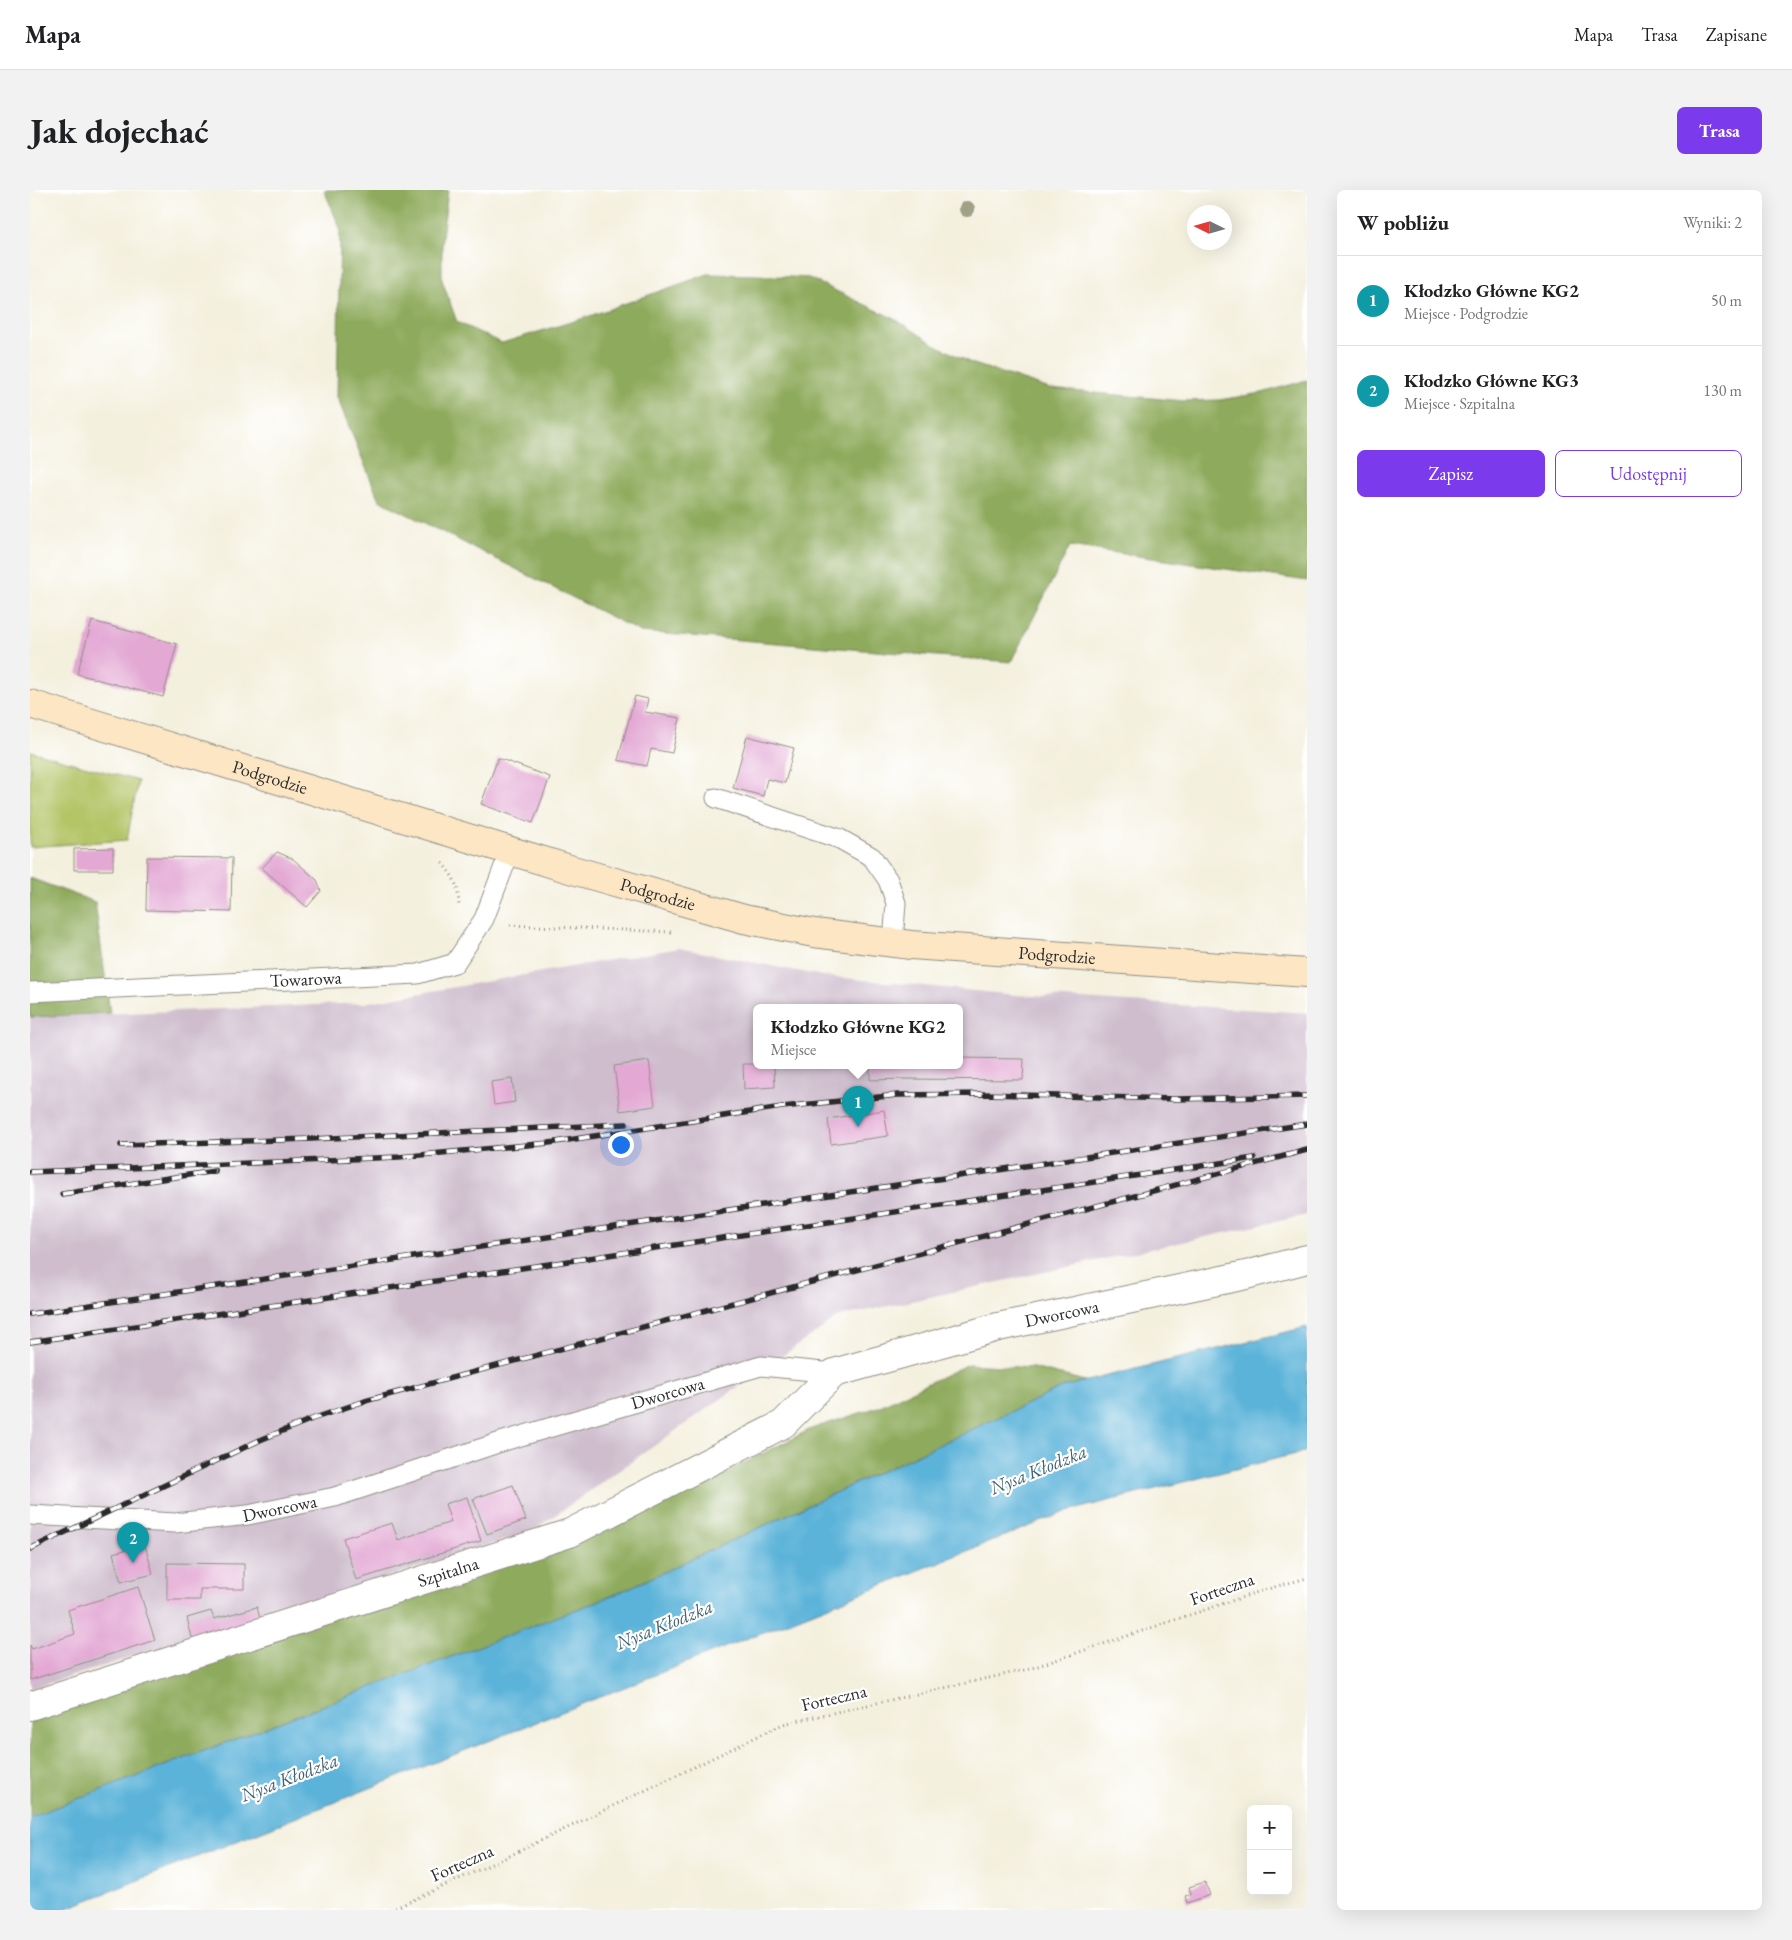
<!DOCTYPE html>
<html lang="pl">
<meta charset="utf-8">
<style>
:root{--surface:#fff;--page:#f2f2f2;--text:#202124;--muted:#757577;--line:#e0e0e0;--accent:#7c3aed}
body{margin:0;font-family:"EB Garamond",serif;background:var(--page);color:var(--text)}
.controls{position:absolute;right:15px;bottom:15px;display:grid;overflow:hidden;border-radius:8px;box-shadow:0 5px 20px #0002}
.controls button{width:45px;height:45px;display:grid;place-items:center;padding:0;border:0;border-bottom:1px solid var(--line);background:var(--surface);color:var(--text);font:25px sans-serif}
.compass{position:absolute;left:1157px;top:15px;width:45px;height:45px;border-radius:50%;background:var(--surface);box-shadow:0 5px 20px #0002;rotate:275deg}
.you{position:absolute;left:590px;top:954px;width:18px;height:18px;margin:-12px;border:4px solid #fff;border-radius:50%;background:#1a73e8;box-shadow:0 0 0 8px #1a73e833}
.badge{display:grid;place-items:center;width:32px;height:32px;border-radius:50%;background:var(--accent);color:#fff;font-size:16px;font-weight:700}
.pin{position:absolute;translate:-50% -41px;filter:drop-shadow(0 1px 2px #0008)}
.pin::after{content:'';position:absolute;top:26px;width:18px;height:15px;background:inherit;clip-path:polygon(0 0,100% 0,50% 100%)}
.popup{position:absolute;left:723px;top:814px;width:210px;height:65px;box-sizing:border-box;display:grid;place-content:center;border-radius:8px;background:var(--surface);filter:drop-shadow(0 1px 4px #0005);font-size:16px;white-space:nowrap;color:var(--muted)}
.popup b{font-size:19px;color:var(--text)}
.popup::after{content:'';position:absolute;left:50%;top:100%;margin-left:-10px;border:10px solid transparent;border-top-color:var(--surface)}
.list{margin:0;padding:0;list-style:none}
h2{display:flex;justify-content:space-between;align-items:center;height:65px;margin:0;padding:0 20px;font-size:21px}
h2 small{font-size:16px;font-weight:400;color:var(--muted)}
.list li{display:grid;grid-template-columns:32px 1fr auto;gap:15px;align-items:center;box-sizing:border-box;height:90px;padding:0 20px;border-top:1px solid var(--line)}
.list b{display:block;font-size:19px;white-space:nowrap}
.list p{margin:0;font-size:16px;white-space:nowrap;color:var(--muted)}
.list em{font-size:16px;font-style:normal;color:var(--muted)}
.actions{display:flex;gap:10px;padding:15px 20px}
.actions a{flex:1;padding:11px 0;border:1px solid var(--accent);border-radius:8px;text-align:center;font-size:18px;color:var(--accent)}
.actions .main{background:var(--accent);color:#fff}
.map{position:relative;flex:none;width:1277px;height:1720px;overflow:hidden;border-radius:8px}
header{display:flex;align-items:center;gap:30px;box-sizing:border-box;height:70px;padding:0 25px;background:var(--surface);border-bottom:1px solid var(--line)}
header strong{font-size:24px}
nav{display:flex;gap:28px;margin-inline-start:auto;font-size:18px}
.intro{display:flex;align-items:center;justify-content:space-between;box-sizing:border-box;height:120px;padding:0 30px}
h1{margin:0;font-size:35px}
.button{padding:12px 22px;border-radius:8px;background:var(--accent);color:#fff;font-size:18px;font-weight:700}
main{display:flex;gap:30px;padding:0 30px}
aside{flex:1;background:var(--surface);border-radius:8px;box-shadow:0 5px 20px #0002}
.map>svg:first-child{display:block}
.industrial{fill:#cfbdce;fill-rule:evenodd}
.green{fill:#b3c466;stroke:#6f7848}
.forest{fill:#8eaa5b;stroke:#5c6a43}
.water{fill:#5cb3d9;stroke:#446f82}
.building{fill:#e3a8d4}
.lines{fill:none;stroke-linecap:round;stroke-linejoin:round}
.service-casing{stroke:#908e84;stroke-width:21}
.minor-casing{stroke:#908e84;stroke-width:30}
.secondary-casing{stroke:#908e84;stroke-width:30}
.path{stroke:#908e84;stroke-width:3;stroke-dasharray:1 4;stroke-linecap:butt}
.service{stroke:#fff;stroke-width:19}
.minor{stroke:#fff;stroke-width:28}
.secondary{stroke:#fce6c4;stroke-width:28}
.rail-casing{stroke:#2b2b2b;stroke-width:5.5}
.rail{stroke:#fff;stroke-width:4;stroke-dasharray:11;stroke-linecap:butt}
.tree{fill:#a0a187}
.labels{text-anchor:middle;stroke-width:4.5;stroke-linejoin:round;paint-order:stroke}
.street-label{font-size:18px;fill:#2b2b2b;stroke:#fff}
.water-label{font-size:19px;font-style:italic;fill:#3f6171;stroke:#fff}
</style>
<header>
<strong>Mapa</strong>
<nav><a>Mapa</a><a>Trasa</a><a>Zapisane</a></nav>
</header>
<div class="intro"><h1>Jak dojechać</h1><a class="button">Trasa</a></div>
<main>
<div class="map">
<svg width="1277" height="1720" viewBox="0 0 1277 1720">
<rect width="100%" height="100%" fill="#fff"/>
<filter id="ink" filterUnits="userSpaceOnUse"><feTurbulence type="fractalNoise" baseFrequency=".02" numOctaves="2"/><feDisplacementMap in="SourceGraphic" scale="10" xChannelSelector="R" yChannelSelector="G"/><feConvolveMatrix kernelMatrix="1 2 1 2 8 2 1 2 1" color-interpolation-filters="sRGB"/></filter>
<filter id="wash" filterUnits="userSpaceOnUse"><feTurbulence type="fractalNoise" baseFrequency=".0096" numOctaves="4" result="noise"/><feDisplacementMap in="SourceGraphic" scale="20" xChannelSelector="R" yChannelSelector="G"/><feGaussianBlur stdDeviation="1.12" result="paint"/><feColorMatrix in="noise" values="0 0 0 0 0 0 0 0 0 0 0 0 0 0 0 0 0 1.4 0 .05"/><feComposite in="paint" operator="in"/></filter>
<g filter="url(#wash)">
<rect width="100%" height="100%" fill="#f4f0de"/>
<path class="industrial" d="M649 758 793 786 986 805 1277 823V1025L808 1127 501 1342 0 1499V827L334 813ZM727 818H929V876H727Z"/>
<path class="green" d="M0 561 108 591 97 650 0 657Z"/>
<path class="forest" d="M294 0H418L412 47V90L427 132 472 153 554 128 678 84 726 85 779 88 865 129 906 155 941 173 1020 199 1155 211 1189 210 1232 203 1277 190V391L1040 356 981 472 611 442 349 310 307 207 310 38Z
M0 688 65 712 80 823 0 827Z
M938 1174 1003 1178 1055 1191 1036 1196 584 1405 0 1627V1523L490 1369 601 1330 781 1239 848 1217Z"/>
<path class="water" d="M1277 1137V1261L1038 1321 33 1720H0V1627L584 1405 1036 1196Z"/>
<g id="blocks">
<path class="building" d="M62 431 147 454 133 507 47 484Z
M605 506 618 509 615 522 650 528 642 563 621 559 617 576 588 570Z
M717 546 764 558 755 593 737 589 733 606 703 598Z
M468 568 520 587 503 633 451 614Z
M83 658V680H44V659Z
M247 662 263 669 287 690 291 701 277 717 232 678Z
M117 667 202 668 201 722 116 720Z
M929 868 994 869 993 890 874 889 840 890V876H929Z
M619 871 625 916 590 921 584 876Z
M713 874H727V876H744L745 897 714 899Z
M482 889 485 912 464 915 461 892Z
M854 920 858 946 801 954 798 929Z
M483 1295 496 1330 457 1344 443 1309Z
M437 1307 451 1351 326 1390 313 1348 362 1333 368 1350 421 1332 415 1314Z
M115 1355 123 1384 91 1392 83 1363Z
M137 1373 214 1374V1399H170V1410H137Z
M108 1397 125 1450 0 1490V1455L2 1459 45 1444 38 1420Z
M227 1417 231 1433 163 1452 157 1428 181 1421 184 1429Z
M1175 1692 1180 1705 1157 1713 1155 1706 1161 1704 1159 1697Z"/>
</g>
</g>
<g filter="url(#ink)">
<use href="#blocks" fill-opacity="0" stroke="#908e84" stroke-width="1"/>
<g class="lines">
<defs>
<g id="service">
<path d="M686 608 810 649 842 667 858 690 866 713 863 753"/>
<path id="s1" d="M0 802 388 784 425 773 454 729 480 661"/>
<path id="s2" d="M0 1325 145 1333 218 1325 305 1307 474 1251 731 1176 804 1183"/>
</g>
<g id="minor">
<path id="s3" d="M0 1516 540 1343 753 1234 804 1183 968 1137 1216 1085 1277 1069"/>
</g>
<g id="secondary">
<path id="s4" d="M0 514 543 680 714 729 784 743 881 755 1277 783"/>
</g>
</defs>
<use href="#service" class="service-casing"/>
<use href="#minor" class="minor-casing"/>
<use href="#secondary" class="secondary-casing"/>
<path class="path" d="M412 673C426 689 428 696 429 717
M480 735 641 742
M361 1720 477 1667 753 1534 999 1479 1237 1399 1277 1388"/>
<use href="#service" class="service"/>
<use href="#minor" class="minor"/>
<use href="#secondary" class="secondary"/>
<defs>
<path id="rail" d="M91 955 281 949 596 934
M0 982 369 967 519 953 752 917 868 905 953 904 1147 909 1277 906
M32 1004 185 981
M0 1124 1277 934
M0 1152 1224 968
M0 1359 230 1250 282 1229 335 1211 1277 960"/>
</defs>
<use href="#rail" class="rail-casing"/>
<use href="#rail" class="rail"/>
</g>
<circle class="tree" cx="937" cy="19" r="8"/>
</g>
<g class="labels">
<g class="street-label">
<text dy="6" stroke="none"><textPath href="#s4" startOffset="251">Podgrodzie</textPath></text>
<text dy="6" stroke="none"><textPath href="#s4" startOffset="656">Podgrodzie</textPath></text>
<text dy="6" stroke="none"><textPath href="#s4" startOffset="1061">Podgrodzie</textPath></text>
<text dy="6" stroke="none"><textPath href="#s1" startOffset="276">Towarowa</textPath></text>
<text dy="6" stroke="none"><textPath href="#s3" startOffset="1114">Dworcowa</textPath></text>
<text dy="6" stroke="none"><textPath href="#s2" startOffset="656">Dworcowa</textPath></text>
<text dy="6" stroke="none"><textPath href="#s2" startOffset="251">Dworcowa</textPath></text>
<text dy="6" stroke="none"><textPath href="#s3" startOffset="439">Szpitalna</textPath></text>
<text transform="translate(1192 1399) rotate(-19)" y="6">Forteczna</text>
<text transform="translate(804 1508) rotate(-13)" y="6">Forteczna</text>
<text transform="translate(432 1673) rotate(-24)" y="6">Forteczna</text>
</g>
<g class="water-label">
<text transform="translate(1008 1279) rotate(-22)" y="7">Nysa Kłodzka</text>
<text transform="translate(634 1434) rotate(-22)" y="7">Nysa Kłodzka</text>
<text transform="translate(259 1587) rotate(-21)" y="7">Nysa Kłodzka</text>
</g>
</g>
</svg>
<div class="controls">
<button>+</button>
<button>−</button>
</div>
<svg class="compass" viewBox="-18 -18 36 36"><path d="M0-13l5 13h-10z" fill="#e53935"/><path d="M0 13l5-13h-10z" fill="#757577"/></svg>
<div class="you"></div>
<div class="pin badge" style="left:828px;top:937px;background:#0f9aa8">1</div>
<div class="popup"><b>Kłodzko Główne KG2</b>Miejsce</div>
<div class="pin badge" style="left:103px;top:1373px;background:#0f9aa8">2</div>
</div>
<aside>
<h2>W pobliżu<small>Wyniki: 2</small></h2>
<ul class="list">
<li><span class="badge" style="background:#0f9aa8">1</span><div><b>Kłodzko Główne KG2</b><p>Miejsce · Podgrodzie</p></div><em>50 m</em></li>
<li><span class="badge" style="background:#0f9aa8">2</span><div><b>Kłodzko Główne KG3</b><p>Miejsce · Szpitalna</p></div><em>130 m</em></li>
</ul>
<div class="actions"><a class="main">Zapisz</a><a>Udostępnij</a></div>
</aside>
</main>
